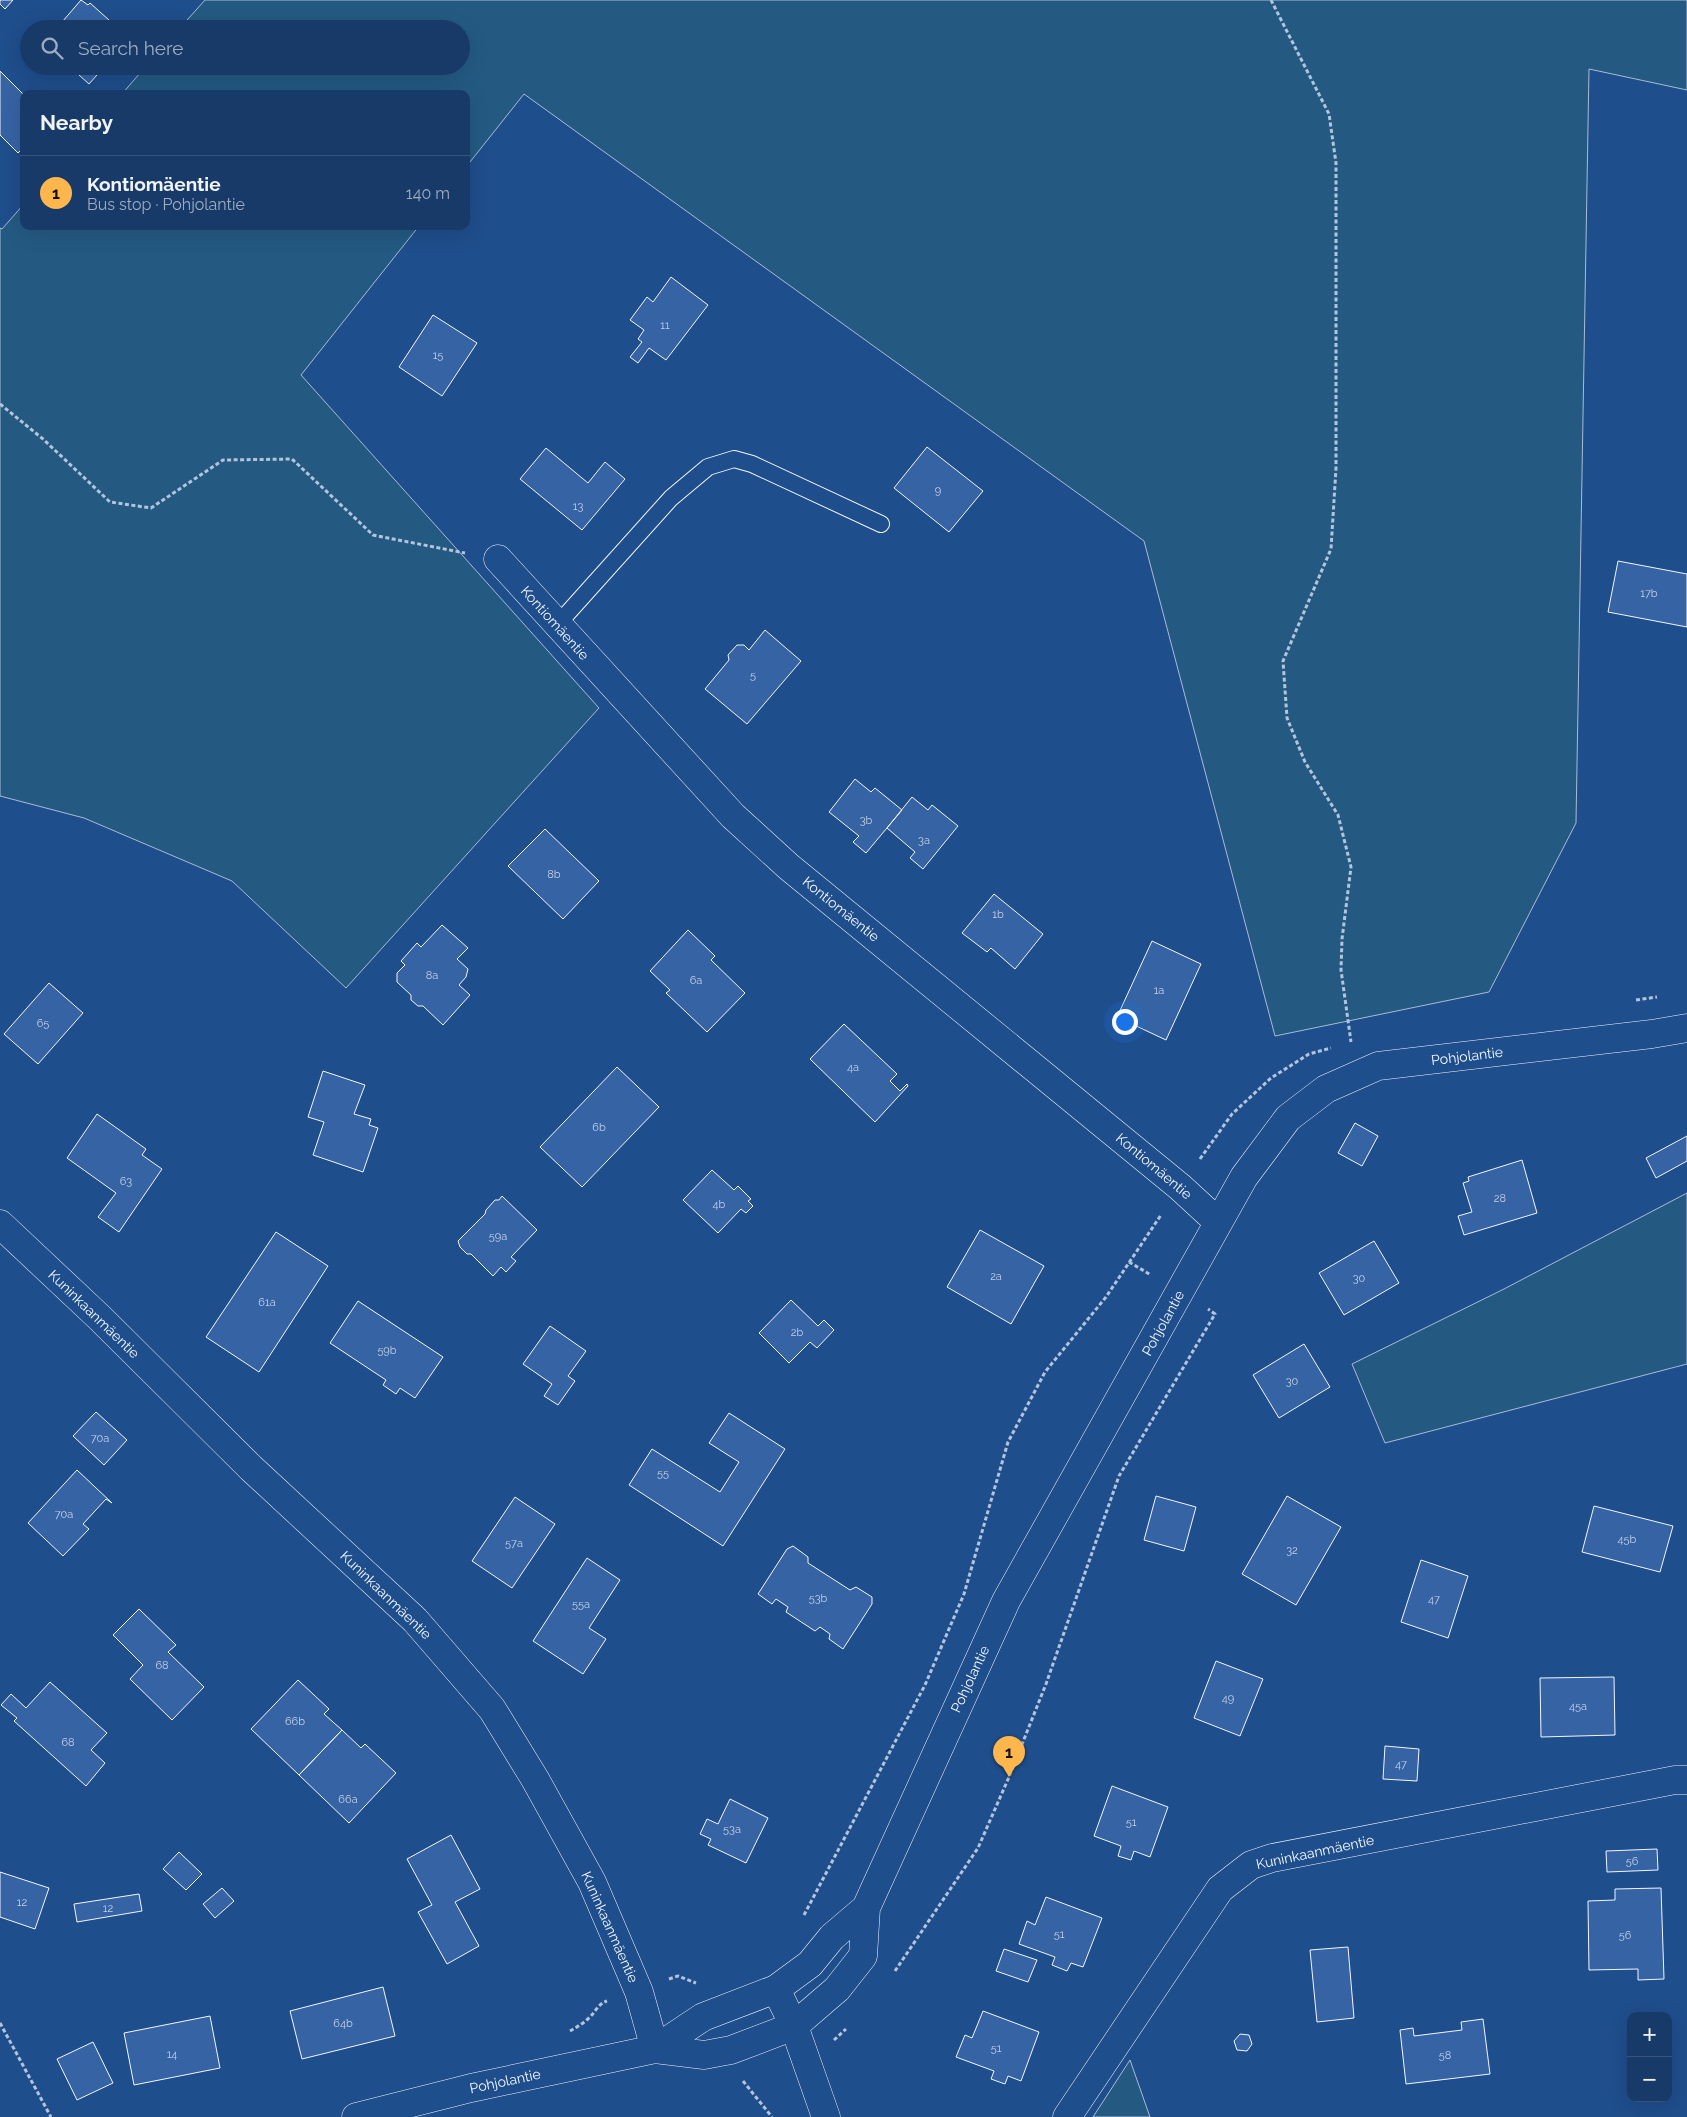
<!DOCTYPE html>
<meta charset="utf-8">
<style>
:root{--surface:#173a69;--page:#20416f;--text:#f1f3f6;--muted:#9eadc0;--line:#36547d;--accent:#ffb74d}
body{margin:0;font-family:Raleway,sans-serif;background:var(--page);color:var(--text)}
.controls{position:absolute;right:15px;bottom:15px;display:grid;overflow:hidden;border-radius:10px;box-shadow:0 5px 20px #0002}
.controls button{width:45px;height:45px;display:grid;place-items:center;padding:0;border:0;border-bottom:1px solid var(--line);background:var(--surface);color:var(--text);font:25px sans-serif}
.you{position:absolute;left:1124px;top:1021px;width:18px;height:18px;margin:-12px;border:4px solid #fff;border-radius:50%;background:#1a73e8;box-shadow:0 0 0 8px #1a73e833}
.badge{display:grid;place-items:center;width:32px;height:32px;border-radius:50%;background:var(--accent);color:#111;font-size:16px;font-weight:700}
.pin{position:absolute;translate:-50% -41px;filter:drop-shadow(0 1px 2px #0008)}
.pin::after{content:'';position:absolute;top:26px;width:18px;height:15px;background:inherit;clip-path:polygon(0 0,100% 0,50% 100%)}
.list{margin:0;padding:0;list-style:none}
h2{display:flex;justify-content:space-between;align-items:center;height:65px;margin:0;padding:0 20px;font-size:21px}
h2 small{font-size:16px;font-weight:400;color:var(--muted)}
.list li{display:grid;grid-template-columns:32px 1fr auto;gap:15px;align-items:center;box-sizing:border-box;height:75px;padding:0 20px;border-top:1px solid var(--line)}
.list b{display:block;font-size:19px;white-space:nowrap}
.list p{margin:0;font-size:16px;white-space:nowrap;color:var(--muted)}
.list em{font-size:16px;font-style:normal;color:var(--muted)}
.icon{flex:none;width:28px;height:28px;fill:none;stroke:currentColor;stroke-width:2;stroke-linecap:round;stroke-linejoin:round}
.map{position:relative;flex:none;width:1687px;height:2117px;overflow:hidden}
.search{position:absolute;background:var(--surface);box-shadow:0 5px 20px #0002;left:20px;top:20px;width:450px;height:55px;display:flex;align-items:center;gap:12px;box-sizing:border-box;padding:0 18px;border-radius:28px;color:var(--muted);font-size:19px}
.panel{position:absolute;background:var(--surface);box-shadow:0 5px 20px #0002;left:20px;top:90px;width:450px;height:140px;border-radius:10px}
.map>svg:first-child{display:block}
.green{fill:#245a82;stroke:#a8bbd7}
.building{fill:#3563a3;stroke:#f2f6ff}
.lines{fill:none;stroke-linecap:round;stroke-linejoin:round}
.lane-casing{stroke:#f2f6ff;stroke-width:18}
.street-casing{stroke:#f2f6ff;stroke-width:29}
.secondary-casing{stroke:#f2f6ff;stroke-width:29}
.path{stroke:#b3c4dc;stroke-width:3;stroke-dasharray:4 2.5;stroke-linecap:butt}
.lane{stroke:#1f4e8c;stroke-width:16}
.street{stroke:#1f4e8c;stroke-width:28}
.secondary{stroke:#1f4e8c;stroke-width:28}
.labels{text-anchor:middle;stroke-width:4;stroke-linejoin:round;paint-order:stroke}
.number-label{font-size:11px;fill:#c3d1e8}
.street-label{font-size:14px;fill:#f2f6ff;stroke:#1f4e8c}
</style>
<div class="map">
<svg width="1687" height="2117" viewBox="0 0 1687 2117">
<rect width="100%" height="100%" fill="#1f4e8c"/>
<path class="green" d="M205 0H1687V90L1589 69 1576 823 1489 992 1275 1036 1144 541 524 94 466 167V94H122L146 66H461V29H179Z
M24 204V226H419L301 375 599 708 346 988 232 881 84 818 0 796V228L2 229Z
M1687 1193V1364L1385 1443 1352 1364 1504 1289Z
M1130 2060 1150 2117H1093Z"/>
<path class="building" d="M0 0H13L5 9 0 4Z
M81 0 88 5 90 3 119 29H56Z
M69 66H105L89 84Z
M0 71 24 95V147L18 153 0 135Z
M671 277 708 305 666 360 649 348 638 363 630 357 642 342 638 339 644 330 630 320 647 297 653 302Z
M433 315 477 343 442 396 399 367Z
M927 447 983 491 949 532 894 488Z
M546 448 588 483 605 462 625 479 582 530 520 479Z
M1618 561 1687 574V627L1608 612Z
M765 630 801 661 747 724 705 689 729 660 728 655 737 645H744L749 650Z
M855 779 871 792 875 788 902 810 866 853 853 842 859 836 829 812Z
M912 797 928 810 932 805 958 826 923 869 910 858 915 852 887 828Z
M545 829 599 881 563 919 508 866Z
M994 894 1043 934 1015 969 991 948 987 952 962 933Z
M442 925 468 948 457 959 468 969 466 977 459 985 470 995 443 1025 423 1006H418L411 1000V995L397 982V973L405 965 401 961 417 943 421 947Z
M688 930 715 956 711 960 745 993 707 1032 666 993 670 990 650 971Z
M1152 941 1201 964 1166 1040 1117 1017Z
M49 983 83 1013 38 1064 4 1034Z
M844 1024 897 1074 890 1081 900 1091 907 1084 908 1086 875 1122 810 1059Z
M617 1067 659 1107 582 1187 540 1147Z
M323 1071 365 1085 354 1114 371 1119 369 1125 378 1128 363 1172 313 1155 324 1122 308 1117Z
M97 1114 146 1149 142 1155 162 1169 119 1232 98 1217 116 1193 67 1158Z
M1355 1123 1378 1136 1362 1166 1338 1153Z
M1687 1136V1161L1656 1178 1646 1158Z
M1522 1160 1537 1213 1464 1235 1458 1216 1472 1212 1463 1183 1469 1181 1468 1177Z
M712 1170 734 1190 738 1186 751 1199 748 1201 753 1206 746 1213 741 1209 718 1233 683 1200Z
M502 1196 537 1230 511 1257 516 1261 506 1272 501 1267 493 1276 471 1254H467L460 1247 458 1241 485 1214 486 1210 495 1200H499Z
M980 1230 1044 1266 1011 1324 947 1287Z
M276 1232 328 1266 259 1372 206 1337Z
M1374 1241 1399 1283 1344 1315 1319 1273Z
M791 1300 818 1326 824 1320 834 1330 817 1348 810 1342 789 1363 759 1333Z
M358 1301 443 1357 415 1398 400 1388 396 1394 383 1385 386 1380 330 1343Z
M550 1326 586 1351 568 1376 575 1381 558 1405 544 1396 552 1384 523 1364Z
M1304 1344 1330 1387 1279 1418 1253 1375Z
M96 1412 127 1440 104 1465 73 1436Z
M729 1413 785 1449 723 1546 629 1485 652 1449 720 1492 739 1462 709 1443Z
M77 1470 112 1503 106 1499 83 1524 89 1529 63 1556 28 1523Z
M1156 1496 1196 1507 1184 1551 1144 1540Z
M1287 1496 1341 1527 1296 1605 1242 1574Z
M515 1497 555 1524 512 1588 472 1561Z
M1594 1506 1673 1526 1660 1572 1582 1552Z
M793 1546 808 1557V1563L850 1590 856 1587 872 1597V1604L843 1649 829 1639 830 1634 820 1627 815 1631 786 1612 788 1607 776 1599 772 1604 758 1594 787 1549Z
M587 1558 620 1580 589 1628 606 1639 583 1674 533 1641Z
M1421 1560 1468 1576 1448 1638 1401 1622Z
M139 1609 176 1645 168 1652 204 1687 172 1720 130 1679 143 1665 113 1635Z
M1216 1661 1263 1679 1240 1736 1194 1718Z
M1614 1677 1615 1735 1541 1737 1540 1678Z
M298 1680 329 1709 324 1714 342 1730 299 1775 251 1729Z
M50 1682 107 1733 91 1750 105 1763 86 1786 14 1721 17 1718 1 1705 11 1694 26 1708Z
M342 1730 361 1748 365 1744 396 1773 349 1823 299 1775Z
M1385 1746 1419 1749 1417 1781 1383 1779Z
M1112 1786 1168 1807 1150 1857 1134 1851 1131 1860 1118 1856 1121 1846 1094 1836Z
M730 1799 768 1818 746 1863 708 1845 711 1839 700 1834 707 1819 718 1824Z
M451 1835 480 1889 455 1902 479 1946 447 1964 418 1912 432 1905 407 1859Z
M1657 1849 1658 1870 1607 1872 1606 1851Z
M179 1852 202 1874 186 1890 163 1869Z
M0 1872 49 1888 35 1929 0 1917Z
M222 1888 234 1901 215 1918 203 1904Z
M1661 1888 1664 1979 1638 1980V1969L1589 1970 1588 1901 1615 1900V1889Z
M139 1894 142 1911 77 1922 74 1904Z
M1046 1897 1102 1918 1083 1967 1071 1963 1067 1971 1052 1965 1055 1957 1019 1944 1027 1921 1035 1925Z
M1348 1947 1354 2018 1317 2022 1310 1950Z
M1004 1949 1037 1960 1028 1982 996 1971Z
M383 1987 395 2036 302 2059 290 2011Z
M983 2011 1039 2032 1021 2081 1008 2076 1005 2084 991 2079 994 2071 956 2057 965 2035 972 2038Z
M210 2016 220 2068 134 2085 124 2033Z
M1483 2019 1490 2074 1406 2084 1400 2030 1413 2028 1414 2036 1462 2030 1461 2022Z
M1240 2034 1249 2035 1252 2044 1247 2051 1237 2050 1234 2041Z
M93 2042 113 2083 77 2100 57 2059Z"/>
<g class="lines">
<defs>
<path id="lane" d="M557 625 671 498 708 467 734 459 752 464 881 524"/>
<path id="street" d="M498 559 733 816 789 867 1180 1187 1218 1222
M0 1224 100 1318 251 1468 415 1620 492 1709 535 1779 592 1882 639 1992 655 2049
M776 1989 794 2026 826 2117
M1067 2117 1220 1889 1251 1865 1272 1858 1675 1780H1687"/>
<path id="secondary" d="M655 2049 703 2017 776 1989 810 1964 832 1937 866 1908
M356 2117 471 2088 655 2049 704 2055 731 2050 794 2026 837 1989 863 1956 866 1908 1006 1601 1244 1177 1288 1118 1326 1089 1378 1066 1652 1034 1687 1028"/>
</defs>
<use href="#lane" class="lane-casing"/>
<use href="#street" class="street-casing"/>
<use href="#secondary" class="secondary-casing"/>
<path class="path" d="M1271 0 1329 114 1336 163V468L1331 549 1283 661 1287 718 1305 762 1338 815 1351 867 1342 939 1341 970 1351 1042
M0 404 43 439 110 502 151 508 223 460 292 459 373 535 465 553
M1636 1000 1657 997
M1200 1159 1232 1114 1271 1078 1309 1054 1331 1048
M1129 1262 1151 1275
M804 1915 925 1685 964 1594 1008 1442 1045 1372 1106 1297 1161 1215
M895 1971 978 1848 1009 1777 1046 1684 1119 1476 1215 1314 1208 1309
M669 1979 678 1976 696 1983
M0 2023 51 2117
M570 2031C577 2027 584 2023 590 2017 596 2011 598 2004 607 2001
M834 2040 846 2029
M743 2081 772 2117"/>
<use href="#lane" class="lane"/>
<use href="#street" class="street"/>
<use href="#secondary" class="secondary"/>
</g>
<g class="labels">
<g class="number-label">
<text x="665" y="329">11</text>
<text x="438" y="359">15</text>
<text x="938" y="494">9</text>
<text x="578" y="510">13</text>
<text x="1649" y="597">17b</text>
<text x="753" y="679">5</text>
<text x="866" y="824">3b</text>
<text x="924" y="844">3a</text>
<text x="554" y="878">8b</text>
<text x="998" y="918">1b</text>
<text x="432" y="979">8a</text>
<text x="696" y="984">6a</text>
<text x="1159" y="994">1a</text>
<text x="43" y="1027">65</text>
<text x="853" y="1071">4a</text>
<text x="599" y="1131">6b</text>
<text x="126" y="1185">63</text>
<text x="1500" y="1202">28</text>
<text x="719" y="1208">4b</text>
<text x="498" y="1240">59a</text>
<text x="996" y="1280">2a</text>
<text x="1359" y="1282">30</text>
<text x="267" y="1306">61a</text>
<text x="797" y="1336">2b</text>
<text x="387" y="1354">59b</text>
<text x="1292" y="1385">30</text>
<text x="100" y="1442">70a</text>
<text x="663" y="1477">55</text>
<text x="64" y="1518">70a</text>
<text x="1627" y="1543">45b</text>
<text x="514" y="1547">57a</text>
<text x="1292" y="1554">32</text>
<text x="818" y="1602">53b</text>
<text x="1434" y="1603">47</text>
<text x="581" y="1608">55a</text>
<text x="162" y="1669">68</text>
<text x="1228" y="1702">49</text>
<text x="1578" y="1710">45a</text>
<text x="295" y="1725">66b</text>
<text x="68" y="1746">68</text>
<text x="1401" y="1768">47</text>
<text x="348" y="1803">66a</text>
<text x="1131" y="1826">51</text>
<text x="732" y="1833">53a</text>
<text x="1632" y="1865">56</text>
<text x="22" y="1906">12</text>
<text x="108" y="1912">12</text>
<text x="1059" y="1938">51</text>
<text x="1625" y="1939">56</text>
<text x="343" y="2027">64b</text>
<text x="996" y="2052">51</text>
<text x="172" y="2058">14</text>
<text x="1445" y="2059">58</text>
</g>
<g class="street-label">
<text transform="translate(555 623) rotate(48)" y="5">Kontiomäentie</text>
<text transform="translate(841 909) rotate(39)" y="5">Kontiomäentie</text>
<text transform="translate(1467 1056) rotate(-7)" y="5">Pohjolantie</text>
<text transform="translate(1154 1166) rotate(40)" y="5">Kontiomäentie</text>
<text transform="translate(94 1314) rotate(44)" y="5">Kuninkaanmäentie</text>
<text transform="translate(1163 1323) rotate(-61)" y="5">Pohjolantie</text>
<text transform="translate(386 1595) rotate(44)" y="5">Kuninkaanmäentie</text>
<text transform="translate(970 1679) rotate(-65)" y="5">Pohjolantie</text>
<text transform="translate(1315 1852) rotate(-12)" y="5">Kuninkaanmäentie</text>
<text transform="translate(610 1927) rotate(66)" y="5">Kuninkaanmäentie</text>
<text transform="translate(505 2081) rotate(-12)" y="5">Pohjolantie</text>
</g>
</g>
</svg>
<div class="controls">
<button>+</button>
<button>−</button>
</div>
<div class="you"></div>
<div class="pin badge" style="left:1009px;top:1777px">1</div>
<div class="search"><svg class="icon" aria-label="search" viewBox="0 0 24 24"><circle cx="10" cy="10" r="6"/><path d="M15 15l6 6"/></svg>Search here</div>
<section class="panel">
<h2>Nearby<small></small></h2>
<ul class="list">
<li><span class="badge">1</span><div><b>Kontiomäentie</b><p>Bus stop · Pohjolantie</p></div><em>140 m</em></li>
</ul>
</section>
</div>
